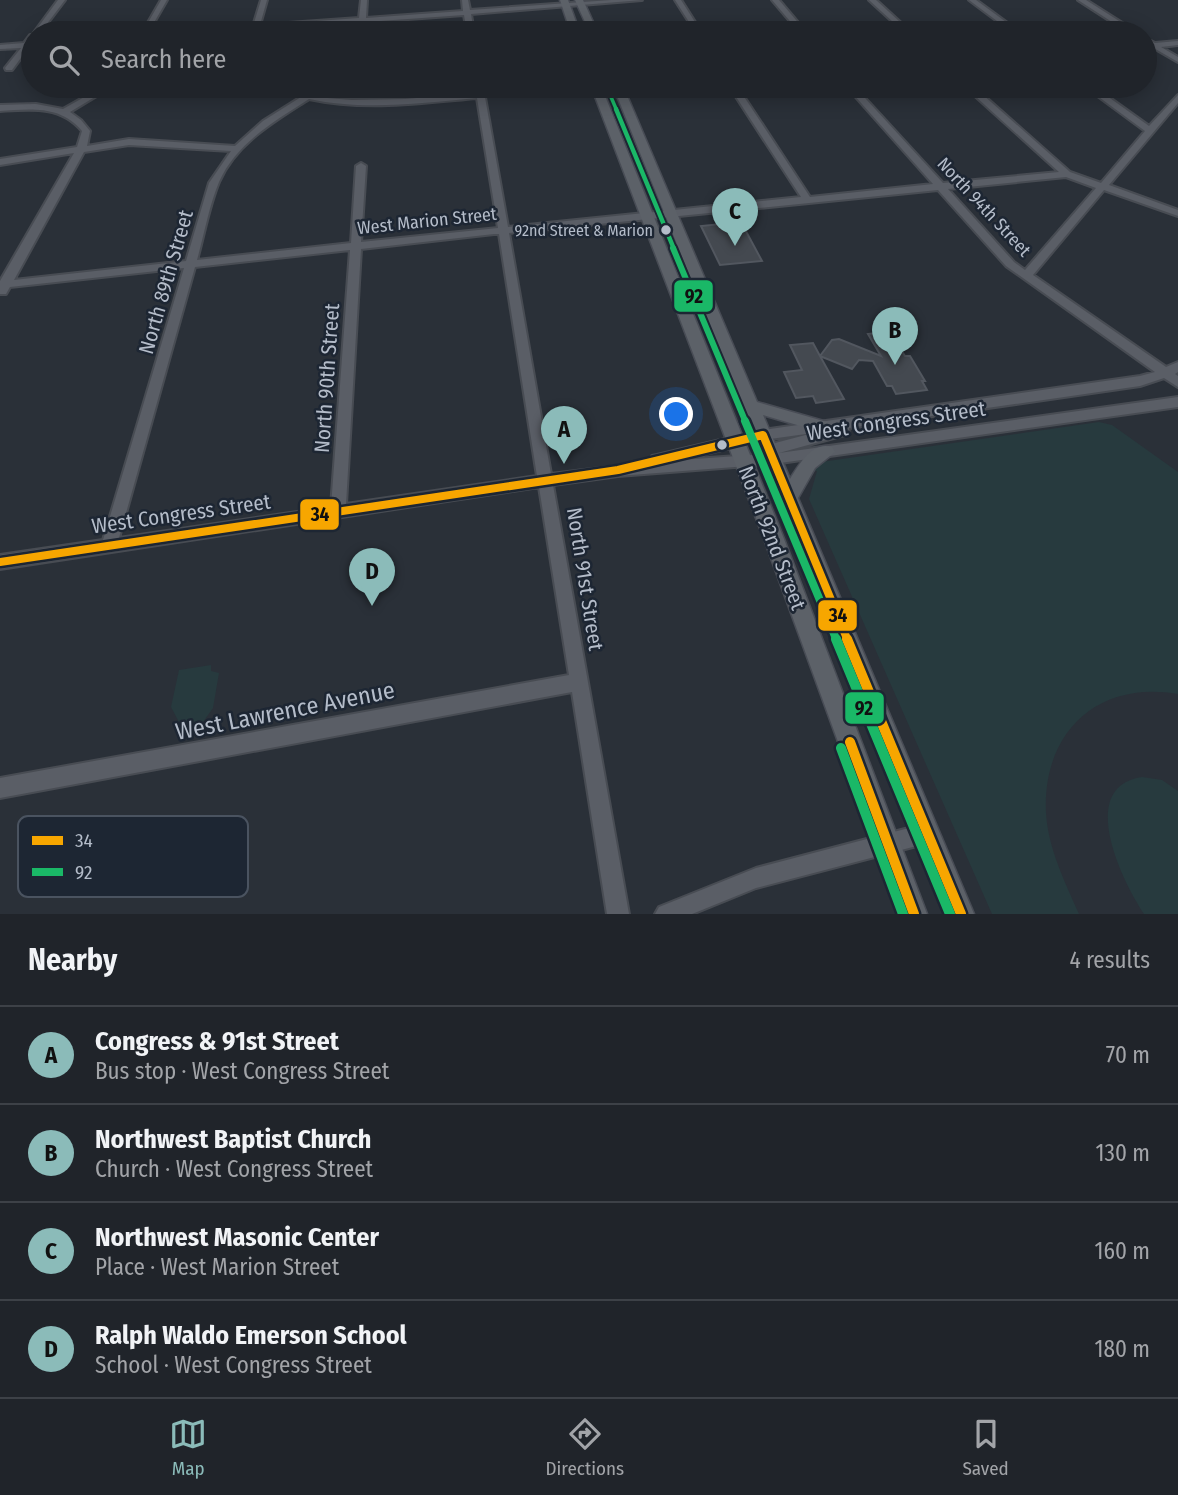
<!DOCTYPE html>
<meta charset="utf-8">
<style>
:root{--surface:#20242a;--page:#282c32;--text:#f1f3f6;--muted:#a2a4a8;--line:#3d4147;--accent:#8bbbb9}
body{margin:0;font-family:"Fira Sans Condensed",sans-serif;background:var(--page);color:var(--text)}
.you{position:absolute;left:677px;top:415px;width:24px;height:24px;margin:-18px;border:5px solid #fff;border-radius:50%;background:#1a73e8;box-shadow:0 0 0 10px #1a73e833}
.badge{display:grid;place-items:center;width:46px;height:46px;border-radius:50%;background:var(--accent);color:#111;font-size:23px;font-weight:700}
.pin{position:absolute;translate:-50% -58px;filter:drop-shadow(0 2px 4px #0008)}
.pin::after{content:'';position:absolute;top:37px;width:24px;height:21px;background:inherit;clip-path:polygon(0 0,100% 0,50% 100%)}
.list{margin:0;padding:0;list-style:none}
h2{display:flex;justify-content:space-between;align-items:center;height:91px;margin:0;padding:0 28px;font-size:30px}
h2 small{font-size:23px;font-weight:400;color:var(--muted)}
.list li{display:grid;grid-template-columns:46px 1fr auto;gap:21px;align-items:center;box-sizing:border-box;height:98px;padding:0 28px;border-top:2px solid var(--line)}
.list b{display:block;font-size:26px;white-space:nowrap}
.list p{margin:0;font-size:23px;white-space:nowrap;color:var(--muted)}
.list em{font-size:23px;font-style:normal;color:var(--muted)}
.icon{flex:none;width:38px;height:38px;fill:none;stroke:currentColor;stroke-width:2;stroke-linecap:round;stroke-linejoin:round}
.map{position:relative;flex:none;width:1178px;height:914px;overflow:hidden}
.search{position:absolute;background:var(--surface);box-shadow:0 4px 18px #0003;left:21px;right:21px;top:21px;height:77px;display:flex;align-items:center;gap:18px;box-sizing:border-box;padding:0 24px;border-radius:38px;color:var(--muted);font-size:26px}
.sheet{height:483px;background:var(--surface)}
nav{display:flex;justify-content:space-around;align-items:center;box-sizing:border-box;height:98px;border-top:2px solid var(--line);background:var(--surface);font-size:19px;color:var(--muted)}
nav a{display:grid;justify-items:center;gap:4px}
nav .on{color:var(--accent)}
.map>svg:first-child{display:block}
.green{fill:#273a3e}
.building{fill:#444950;stroke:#52575f;stroke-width:2}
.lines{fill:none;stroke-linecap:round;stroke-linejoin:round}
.minor-casing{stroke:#484c53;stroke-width:4}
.major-casing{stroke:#484c55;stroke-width:3}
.minor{fill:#5a5e66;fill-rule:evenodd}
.major{fill:#5c6168;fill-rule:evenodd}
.bus-1-far1-casing{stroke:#1d2633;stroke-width:13}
.bus-1-casing{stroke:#1d2633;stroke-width:15}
.bus-2-far4-casing{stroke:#1d2633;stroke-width:6}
.bus-2-far3-casing{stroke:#1d2633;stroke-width:8}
.bus-2-far2-casing{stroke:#1d2633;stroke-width:10}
.bus-2-far1-casing{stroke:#1d2633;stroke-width:13}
.bus-2-casing{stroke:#1d2633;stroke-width:15}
.bus-1-far1{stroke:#f7a600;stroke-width:8}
.bus-1{stroke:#f7a600;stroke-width:10}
.bus-2-far4{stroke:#1ab867;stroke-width:3.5}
.bus-2-far3{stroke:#1ab867;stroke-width:4.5}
.bus-2-far2{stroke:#1ab867;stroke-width:6}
.bus-2-far1{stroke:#1ab867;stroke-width:8}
.bus-2{stroke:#1ab867;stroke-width:10}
.bus-dot{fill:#b4bcc9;stroke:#1d2633;stroke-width:2.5}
.labels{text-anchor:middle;stroke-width:5;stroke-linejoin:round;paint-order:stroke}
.far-bus-label{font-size:16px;fill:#b4bcc9;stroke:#1d2633;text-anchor:end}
.far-street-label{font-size:18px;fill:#b4bcc9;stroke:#1d2633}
.street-label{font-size:21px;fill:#b4bcc9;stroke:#1d2633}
.near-street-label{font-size:24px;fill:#b4bcc9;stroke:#1d2633}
.key{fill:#1d2633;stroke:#4a5360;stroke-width:2}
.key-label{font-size:19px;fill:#b4bcc9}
.line-badge{stroke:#1d2633;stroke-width:2.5}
.pale-badge-label{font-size:19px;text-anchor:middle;font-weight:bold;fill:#111}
</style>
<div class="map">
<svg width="1178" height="914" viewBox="0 0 1178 914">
<rect width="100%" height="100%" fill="#2a3038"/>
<path class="green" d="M1099 422 1112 425 1178 472V694C1097 680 1042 733 1046 813 1048 848 1065 882 1079 914H992L809 499 817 471 812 470 821 462Z
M211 665V671L219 673 213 708 203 722 181 726 171 707 179 670Z
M1142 777 1162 780 1178 791V914H1144C1122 881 1076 787 1142 777Z"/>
<path class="building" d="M741 222 762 261 720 265 701 226Z
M882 332 890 346 898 345 905 356H910L925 381H922L927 390 896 394 892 386H887L873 361 859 360 852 369 820 356 844 399 816 403 813 396 796 398 784 372 802 370 790 345 813 343 820 356 832 340 839 339 881 356 868 334Z"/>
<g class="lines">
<defs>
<path id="minor" d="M58 0H65L40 33 33 34Z
M161 0H167L148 33H142Z
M261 0H267L260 25 359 18 361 0H367L366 18 463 11 462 0H468L470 10 611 0H642L471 14 474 33H467L464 15 366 22 365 33H358L359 22 259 30 257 33H251V30L181 33 185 31 253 26Z
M675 0H681L702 33H696Z
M772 0H779L807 33H800Z
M869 0H876L912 33H905Z
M969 0H976L1021 33H1013Z
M1078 0H1086L1138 33H1129Z
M30 35H33V47H29L12 70H6L5 68 21 48 0 49V45L24 43Z
M1145 38 1155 43 1178 41V45L1161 47 1178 57V62L1145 43Z
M104 86H113L70 112 81 120 90 131 87 146 129 139 235 146 263 121 301 97 275 86H286L327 98 352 100 405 99 476 93 475 86H483L508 227 801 197 729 86H737L810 197 933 184 846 86H854L943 183 1059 172 964 86H973L1070 172 1101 183 1145 131 1084 86H1093L1149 126 1178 95V103L1109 185 1178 210V216L1104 190 1033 275 1166 367 1178 362V372L1175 374 1178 376V387L1164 378 1140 386 849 428 848 434 779 453 1178 397V407L773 464 618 476 553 485 629 914H607L572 692 0 798V778L569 675 539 487 0 569V555L103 540 184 268 10 287 6 294H0V281L74 153 0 165V159L77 147 82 131C61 105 30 109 0 111V105L36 104 63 109ZM477 98 498 228 361 242 366 166 361 163 356 166 351 243 197 260C204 235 209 206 219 182 236 143 275 121 309 99 365 111 421 103 477 98ZM129 145 231 151 209 183 186 261 14 280 84 152ZM1066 177 1096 188 1025 270 1014 262 948 189ZM938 190 1006 266 1155 372 1140 376 763 430 657 455 652 456 651 462 551 474 509 233ZM494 234H499L537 476 346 504 361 249ZM350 250 331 507 119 538 195 267ZM813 433 753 449 752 455 680 460 763 440Z
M618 86H647C640 90 622 92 615 88Z
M928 823 935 826 938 833 935 840 928 843 756 888 692 914H655L659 907 756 868Z"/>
<path id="major" d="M560 0H568L580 33H571Z
M575 0H583L598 33H590Z
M591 86H601L784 539 927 914H901L764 539Z
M613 86H623L757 402 827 422 829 426 821 432 763 415 790 479C799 465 812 441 832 447L835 452 815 468 798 498 974 914H948Z"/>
</defs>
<use href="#minor" class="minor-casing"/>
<use href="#major" class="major-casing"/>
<use href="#minor" class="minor"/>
<use href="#major" class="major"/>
<defs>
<path id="bus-1-far1" d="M0 562 618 470 763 435 848 641"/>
<path id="bus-1" d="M847 639 961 914
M850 742 914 914"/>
<path id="bus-2-far4" d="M608 90 617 111"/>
<path id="bus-2-far3" d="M616 109 674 249"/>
<path id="bus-2-far2" d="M673 248 746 423"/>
<path id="bus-2-far1" d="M745 421 837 641"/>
<path id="bus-2" d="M836 639 950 914
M841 748 903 914"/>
</defs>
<use href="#bus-1-far1" class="bus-1-far1-casing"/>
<use href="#bus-1" class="bus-1-casing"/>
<use href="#bus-2-far4" class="bus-2-far4-casing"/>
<use href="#bus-2-far3" class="bus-2-far3-casing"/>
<use href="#bus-2-far2" class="bus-2-far2-casing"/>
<use href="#bus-2-far1" class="bus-2-far1-casing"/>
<use href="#bus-2" class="bus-2-casing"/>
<use href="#bus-1-far1" class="bus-1-far1"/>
<use href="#bus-1" class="bus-1"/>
<use href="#bus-2-far4" class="bus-2-far4"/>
<use href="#bus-2-far3" class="bus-2-far3"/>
<use href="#bus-2-far2" class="bus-2-far2"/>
<use href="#bus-2-far1" class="bus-2-far1"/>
<use href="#bus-2" class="bus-2"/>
</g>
<g class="bus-dot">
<circle cx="666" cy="230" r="6"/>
<circle cx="722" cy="445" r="6"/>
</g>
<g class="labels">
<g class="far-bus-label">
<text x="653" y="236">92nd Street &amp; Marion</text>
</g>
<g class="far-street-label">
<text transform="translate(984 207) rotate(47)" y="6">North 94th Street</text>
<text transform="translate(427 221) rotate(-6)" y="6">West Marion Street</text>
</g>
<g class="street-label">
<text transform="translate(166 282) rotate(-74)" y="7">North 89th Street</text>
<text transform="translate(327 378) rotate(-86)" y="7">North 90th Street</text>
<text transform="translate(896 421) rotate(-8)" y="7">West Congress Street</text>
<text transform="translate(181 514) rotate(-8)" y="7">West Congress Street</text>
<text transform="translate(772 538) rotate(69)" y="7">North 92nd Street</text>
<text transform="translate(585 579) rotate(81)" y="7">North 91st Street</text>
</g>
<g class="near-street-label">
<text transform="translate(285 711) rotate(-11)" y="8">West Lawrence Avenue</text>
</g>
</g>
<rect x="18" y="816" width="230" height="81" rx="10" class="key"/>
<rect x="32" y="836" width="31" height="9" fill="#f7a600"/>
<rect x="32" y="868" width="31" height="8" fill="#1ab867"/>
<g class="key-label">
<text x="75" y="847">34</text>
<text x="75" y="879">92</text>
</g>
<g class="line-badge">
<rect x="673" y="279" width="41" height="34" rx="7" fill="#1ab867"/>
<rect x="299" y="498" width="41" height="33" rx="7" fill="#f7a600"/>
<rect x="817" y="599" width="41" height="33" rx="7" fill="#f7a600"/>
<rect x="844" y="691" width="41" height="34" rx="7" fill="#1ab867"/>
</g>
<g class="pale-badge-label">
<text x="694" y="303">92</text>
<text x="320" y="521">34</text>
<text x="838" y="622">34</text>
<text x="864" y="715">92</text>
</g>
</svg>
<div class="you"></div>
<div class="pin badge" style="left:564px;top:464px">A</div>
<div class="pin badge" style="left:895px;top:365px">B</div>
<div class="pin badge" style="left:735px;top:246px">C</div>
<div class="pin badge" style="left:372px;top:606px">D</div>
<div class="search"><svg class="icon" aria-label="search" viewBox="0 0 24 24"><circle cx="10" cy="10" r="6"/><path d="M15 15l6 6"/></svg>Search here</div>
</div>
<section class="sheet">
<h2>Nearby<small>4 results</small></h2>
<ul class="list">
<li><span class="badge">A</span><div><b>Congress &amp; 91st Street</b><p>Bus stop · West Congress Street</p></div><em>70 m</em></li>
<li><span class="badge">B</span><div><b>Northwest Baptist Church</b><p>Church · West Congress Street</p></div><em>130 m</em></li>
<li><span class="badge">C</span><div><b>Northwest Masonic Center</b><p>Place · West Marion Street</p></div><em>160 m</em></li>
<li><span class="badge">D</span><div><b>Ralph Waldo Emerson School</b><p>School · West Congress Street</p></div><em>180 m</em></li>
</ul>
</section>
<nav>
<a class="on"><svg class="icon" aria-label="map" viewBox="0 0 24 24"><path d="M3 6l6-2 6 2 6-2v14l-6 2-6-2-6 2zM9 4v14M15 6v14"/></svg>Map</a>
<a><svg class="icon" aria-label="directions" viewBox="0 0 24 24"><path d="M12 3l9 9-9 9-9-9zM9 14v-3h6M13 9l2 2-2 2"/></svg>Directions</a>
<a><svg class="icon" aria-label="saved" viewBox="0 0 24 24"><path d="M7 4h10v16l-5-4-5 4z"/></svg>Saved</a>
</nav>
